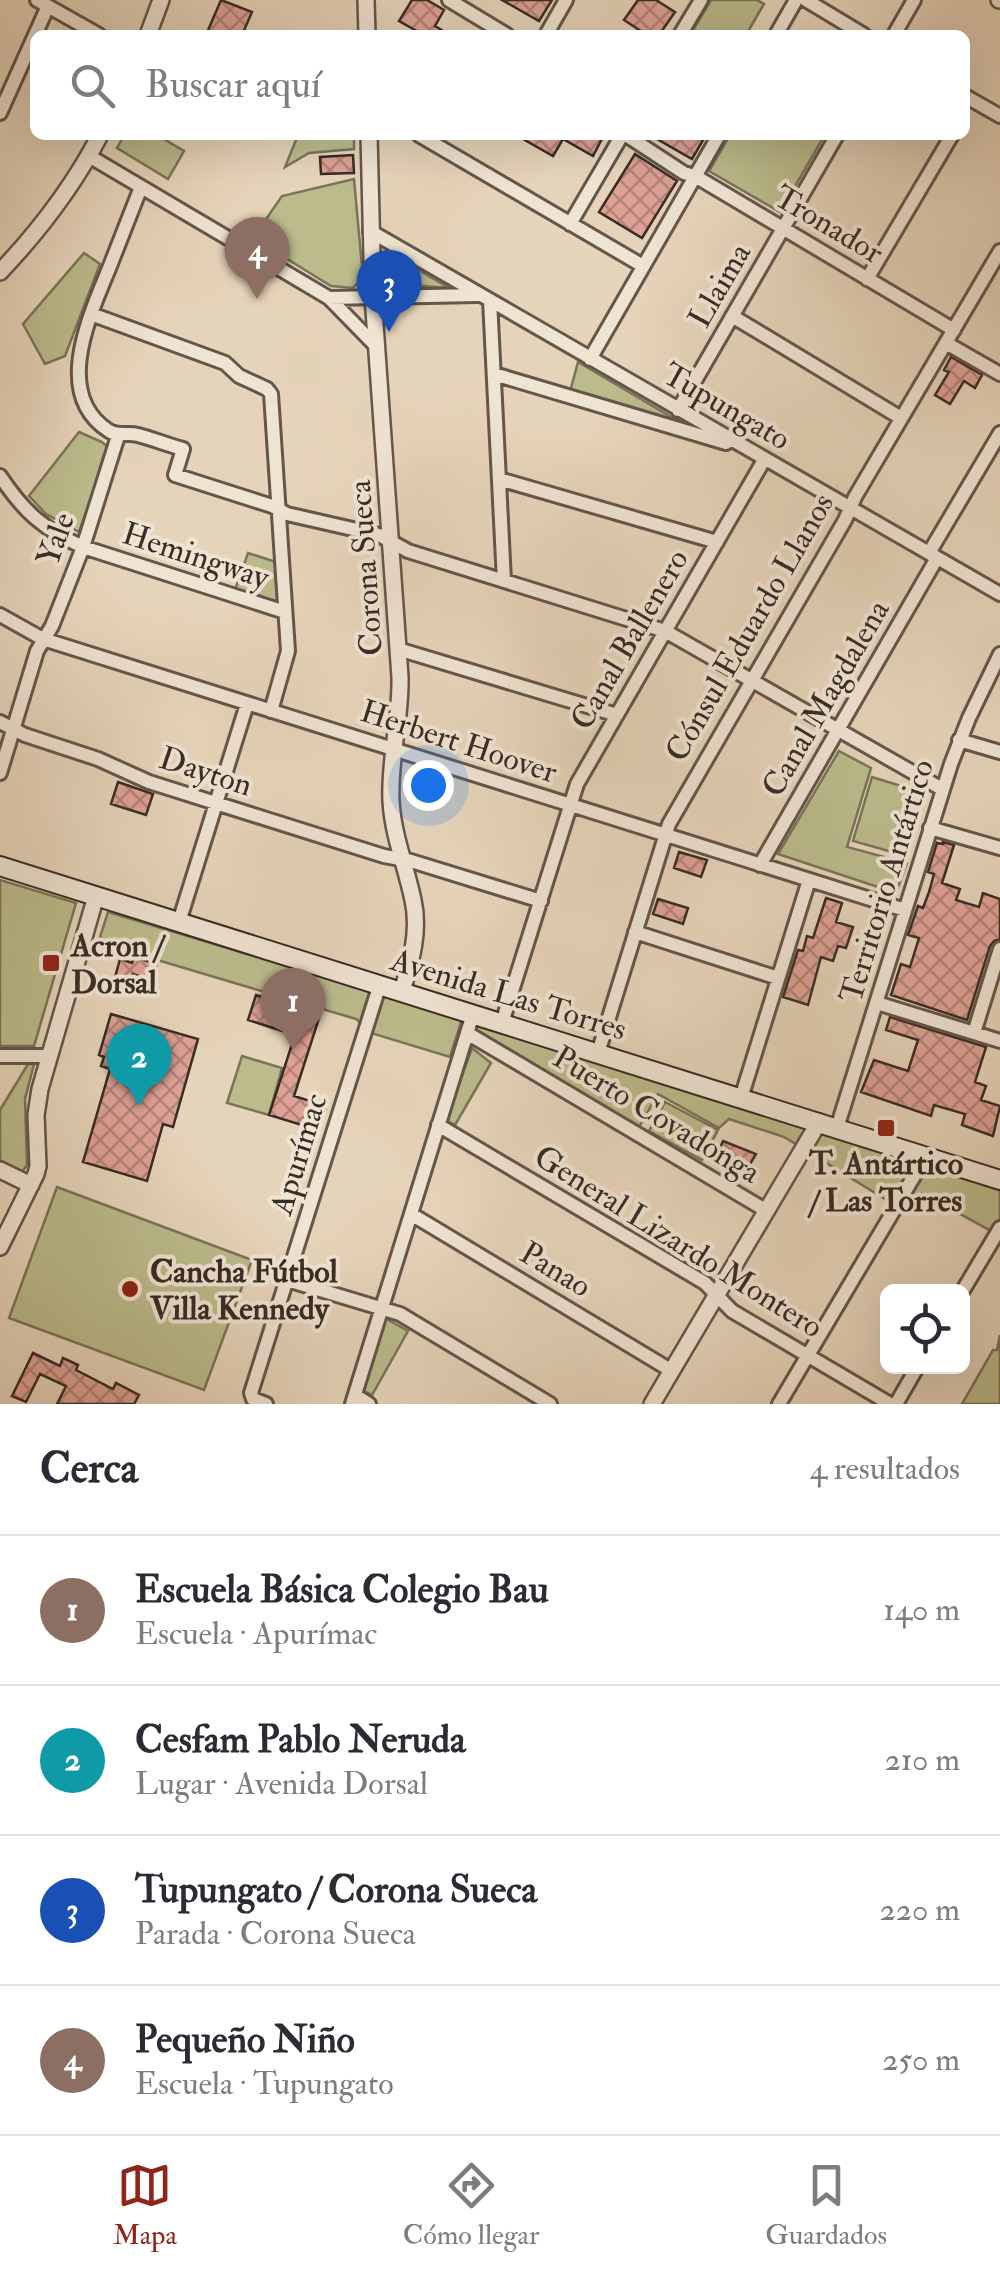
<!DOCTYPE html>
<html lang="es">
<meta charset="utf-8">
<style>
:root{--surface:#fff;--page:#f7f7f7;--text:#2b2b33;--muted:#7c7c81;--line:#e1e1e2;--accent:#8f2418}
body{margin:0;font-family:"IM FELL Double Pica",serif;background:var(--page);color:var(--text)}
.controls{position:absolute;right:30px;bottom:30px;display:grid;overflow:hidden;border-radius:15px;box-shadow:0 10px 40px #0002}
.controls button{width:90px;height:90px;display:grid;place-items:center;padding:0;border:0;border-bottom:2px solid var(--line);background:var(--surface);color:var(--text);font:50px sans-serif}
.you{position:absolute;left:428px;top:785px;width:35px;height:35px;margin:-25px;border:8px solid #fff;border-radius:50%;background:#1a73e8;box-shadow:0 0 0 15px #1a73e833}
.badge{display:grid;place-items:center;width:65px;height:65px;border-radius:50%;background:var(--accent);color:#fff;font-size:32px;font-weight:700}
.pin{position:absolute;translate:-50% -82px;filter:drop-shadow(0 2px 5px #0008)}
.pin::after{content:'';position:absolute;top:52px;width:35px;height:30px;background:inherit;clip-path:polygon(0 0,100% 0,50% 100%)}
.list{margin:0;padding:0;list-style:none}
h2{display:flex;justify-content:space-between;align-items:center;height:130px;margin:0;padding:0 40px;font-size:42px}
h2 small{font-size:32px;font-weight:400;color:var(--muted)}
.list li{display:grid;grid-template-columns:65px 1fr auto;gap:30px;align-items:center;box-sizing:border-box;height:150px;padding:0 40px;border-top:2px solid var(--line)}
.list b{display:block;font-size:38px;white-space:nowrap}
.list p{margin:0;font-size:32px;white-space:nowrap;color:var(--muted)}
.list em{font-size:32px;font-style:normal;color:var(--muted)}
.icon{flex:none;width:55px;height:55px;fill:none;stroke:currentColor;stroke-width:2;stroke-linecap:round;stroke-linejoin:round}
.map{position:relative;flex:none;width:1000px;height:1404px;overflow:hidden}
.search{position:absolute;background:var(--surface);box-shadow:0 10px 40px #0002;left:30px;right:30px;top:30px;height:110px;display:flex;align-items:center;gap:25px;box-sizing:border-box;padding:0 35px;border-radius:15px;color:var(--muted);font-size:38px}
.sheet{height:730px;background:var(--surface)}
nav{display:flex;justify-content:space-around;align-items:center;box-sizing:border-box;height:140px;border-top:2px solid var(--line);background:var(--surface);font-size:28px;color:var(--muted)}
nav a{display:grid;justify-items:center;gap:5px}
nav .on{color:var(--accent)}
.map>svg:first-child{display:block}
.green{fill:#bbbb8c;stroke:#7a7459;stroke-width:2.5}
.building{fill:url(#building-cross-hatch);stroke:#382c26;stroke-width:2.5}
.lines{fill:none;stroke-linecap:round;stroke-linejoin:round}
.minor-casing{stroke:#64564b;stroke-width:18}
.tertiary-casing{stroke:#64564b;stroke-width:20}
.secondary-casing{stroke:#382c26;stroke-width:22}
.minor{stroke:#efe3d2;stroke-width:12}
.tertiary{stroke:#efe3d2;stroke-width:15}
.secondary{stroke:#efe3d2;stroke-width:18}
.poi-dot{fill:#8f2418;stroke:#efe3d2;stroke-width:4}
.labels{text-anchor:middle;stroke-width:8;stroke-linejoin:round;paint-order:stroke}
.street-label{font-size:32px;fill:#382c26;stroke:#efe3d2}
.poi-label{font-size:32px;font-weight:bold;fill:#382c26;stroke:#efe3d2;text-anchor:start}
</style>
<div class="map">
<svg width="1000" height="1404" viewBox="0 0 1000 1404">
<defs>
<pattern id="building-cross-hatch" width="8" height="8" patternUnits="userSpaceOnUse" patternTransform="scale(2.5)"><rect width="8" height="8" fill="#dea195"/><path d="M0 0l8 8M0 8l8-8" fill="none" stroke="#b58379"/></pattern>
</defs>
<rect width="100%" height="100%" fill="#e6d4ba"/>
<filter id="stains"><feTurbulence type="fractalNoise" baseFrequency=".002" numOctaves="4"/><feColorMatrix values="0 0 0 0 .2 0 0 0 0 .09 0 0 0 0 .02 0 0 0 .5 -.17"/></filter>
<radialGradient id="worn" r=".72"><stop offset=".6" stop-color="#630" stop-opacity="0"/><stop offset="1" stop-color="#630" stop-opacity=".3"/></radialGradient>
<path class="green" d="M711 0H757L764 4 746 35H690Z
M124 135H157L184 151 168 179 117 148Z
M298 135H354V149L309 153 285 167Z
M730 135H817L823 138 780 212 709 171Z
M354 179 363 278 353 288 331 286 253 238 282 196Z
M386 251 449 288 384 283Z
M84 253 100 264 65 356 45 364 23 324Z
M578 362 678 421 677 423 570 392Z
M79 432 102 442 110 449 79 532 46 514 29 496Z
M248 553 276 562 279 604 235 590Z
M839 751 871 768 847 847 907 863 896 893 778 854Z
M872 777 911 789 892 852 853 841Z
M0 880 76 903 34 1046H0Z
M108 912 462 1019 450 1057 374 1034 356 1019 110 946 100 937Z
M475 1024 1000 1189V1236L922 1193 912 1210 890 1202 784 1137 729 1119 719 1128 658 1094 638 1129 474 1029Z
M472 1048 491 1063 455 1125 446 1120Z
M242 1056 282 1068 269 1115 227 1103Z
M28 1064H34L25 1099 27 1165 22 1172 0 1160V1110Z
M665 1102 718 1130 702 1160 649 1131Z
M57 1187 252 1260 204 1390 9 1318Z
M385 1318 408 1331 372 1395 364 1391Z
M1000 1335V1404H962L993 1350H997Z"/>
<path class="building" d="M221 0 252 12 242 35H206Z
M412 0H427L444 10 435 26 450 35H424L399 21Z
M502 0H552L539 21Z
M638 0H656L675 12 659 35H647L624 20Z
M516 135H604L593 156 563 139 553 156Z
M650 135H706L692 159Z
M635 154 677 181 642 238 599 212Z
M353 155 354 173 321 174 320 157Z
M951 357 982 375 975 388 964 381 950 404 935 395 949 372 944 370Z
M118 782 153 794 146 815 111 804Z
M943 842 954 845 942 883 960 889 956 900 979 907 983 893 1000 899V939L994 941 990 946 967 1020 891 995 901 964 910 967 919 938 908 935 918 906 923 908 929 892 934 874 928 872 937 843 943 844Z
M679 852 707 860 701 877 674 868Z
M826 898 842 903 836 922 853 927 846 948 838 946 833 961 821 957 808 1005 783 997 798 950 803 951 807 936 813 938Z
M658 899 688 908 683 924 653 914Z
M134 957 157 964 152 980 133 974 130 986 114 981 120 959 132 963Z
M256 995 320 1015 294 1096 326 1106 318 1130 269 1115 295 1035 248 1020Z
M111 1014 198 1039 173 1127 163 1124 147 1181 83 1162 110 1069 101 1066 104 1057 99 1055Z
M890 1017 986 1047 975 1082 986 1086 981 1100 1000 1106 993 1136 962 1125 965 1114 934 1105 931 1116 861 1092 874 1060 908 1071 918 1040 886 1030Z
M723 1141 756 1154 744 1174 716 1156Z
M33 1353 60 1366 63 1358 78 1365 76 1370 113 1389 116 1383 139 1395 134 1404H57L66 1386 40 1374 26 1402 12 1396Z"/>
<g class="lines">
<defs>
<path id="minor" d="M37 0 99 35
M449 0 507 35
M806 0 864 35
M546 35 566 0
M680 35 701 0
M776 35 796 0
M894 35 914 0
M965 96 1000 116
M0 113 48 6
M419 135 643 266
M626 135 684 173 695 176 954 330
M89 156 329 298 376 346
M141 187C131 213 120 240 110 266 91 313 51 394 109 431 119 437 127 432 138 435 153 439 168 445 183 449L175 475 272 506 287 514 379 535 408 551 665 631 942 789
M570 224 622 135
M370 231 1000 594
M867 279 952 135
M329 298 477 295
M490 300 504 581
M91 314 225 363 239 376 267 389 271 394 288 651 271 711
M732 316 901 418
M946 343 1000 374
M590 359 719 135
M494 374 726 443
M678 410 837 135
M0 476C24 512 43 529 83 547L285 612
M499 479 717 542
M929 553 1000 433
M0 615 43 639 905 910
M398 649 617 715
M0 722 25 735 98 759 149 782 384 856 411 861 541 901
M959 740 1000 752
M0 773 37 651 52 626 83 547 118 436
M930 828 1000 848
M760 865 937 558
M179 922 247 704
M635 932 778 978
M877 1003 1000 1041
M502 1023 577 784 764 460
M467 1033 767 1211
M974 1033 1000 949
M598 1053 669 824 845 520 855 497 1000 251
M0 1056H50
M741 1098 809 880
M438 1125 705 1283 732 1311 890 1404
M837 1128 951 764 969 718 1000 654
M411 1214 672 1371
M287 1280 400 1314 550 1404
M962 1292 1000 1228
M355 1395 369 1404
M266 1404 253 1399 251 1393 380 984
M352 1404 473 1014
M779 1404 926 1156
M896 1404 918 1366"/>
<path id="tertiary" d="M366 0 367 35
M999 0H1000
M148 35 161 0
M369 135 373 296 400 677C401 719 389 759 391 801 393 836 406 866 413 900 420 931 411 962 402 991
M0 272C39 231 74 185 100 135
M0 1170 31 1185
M0 1247 36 1174 38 1166 36 1115 40 1089 96 896
M652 1404 819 1122"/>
<path id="secondary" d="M0 866 1000 1180"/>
</defs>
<use href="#minor" class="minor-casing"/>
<use href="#tertiary" class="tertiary-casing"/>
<use href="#secondary" class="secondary-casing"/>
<use href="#minor" class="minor"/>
<use href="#tertiary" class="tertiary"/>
<use href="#secondary" class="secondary"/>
</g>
<g class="poi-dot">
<rect x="41" y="953" width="20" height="20" rx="5"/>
<rect x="876" y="1118" width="20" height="20" rx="5"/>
<circle cx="130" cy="1289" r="10"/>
</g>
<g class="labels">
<g class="street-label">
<text transform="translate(829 224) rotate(31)" y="11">Tronador</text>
<text transform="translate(719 285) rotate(-60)" y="11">Llaima</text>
<text transform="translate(727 406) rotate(30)" y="11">Tupungato</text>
<text transform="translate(55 539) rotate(-70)" y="11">Yale</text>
<text transform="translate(196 555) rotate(18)" y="11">Hemingway</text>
<text transform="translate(365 568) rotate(-94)" y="11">Corona Sueca</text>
<text transform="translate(749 627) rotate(-60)" y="11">Cónsul Eduardo Llanos</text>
<text transform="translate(629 639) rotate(-60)" y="11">Canal Ballenero</text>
<text transform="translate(825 698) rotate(-60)" y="11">Canal Magdalena</text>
<text transform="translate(459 741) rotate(18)" y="11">Herbert Hoover</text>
<text transform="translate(206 771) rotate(18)" y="11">Dayton</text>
<text transform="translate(886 881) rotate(-73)" y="11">Territorio Antártico</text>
<text transform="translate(509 994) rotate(17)" y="11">Avenida Las Torres</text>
<text transform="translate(657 1114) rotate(31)" y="11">Puerto Covadonga</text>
<text transform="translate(298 1154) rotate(-73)" y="11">Apurímac</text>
<text transform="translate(679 1241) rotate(32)" y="11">General Lizardo Montero</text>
<text transform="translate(556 1269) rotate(31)" y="11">Panao</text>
</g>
<g class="poi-label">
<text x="71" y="956">Acron /<tspan x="71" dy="37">Dorsal</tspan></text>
<text x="886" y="1174" text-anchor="middle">T. Antártico<tspan x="886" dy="37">/ Las Torres</tspan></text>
<text x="150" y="1282">Cancha Fútbol<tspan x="150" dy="37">Villa Kennedy</tspan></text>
</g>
</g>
<rect width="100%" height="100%" filter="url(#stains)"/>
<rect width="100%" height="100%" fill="url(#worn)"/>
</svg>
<div class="controls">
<button><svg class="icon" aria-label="locate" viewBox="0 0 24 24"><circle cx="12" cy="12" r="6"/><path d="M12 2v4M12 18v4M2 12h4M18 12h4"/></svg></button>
</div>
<div class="you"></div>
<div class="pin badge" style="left:293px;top:1050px;background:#8d6e63">1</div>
<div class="pin badge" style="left:139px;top:1106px;background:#0f9aa8">2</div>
<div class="pin badge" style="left:389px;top:332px;background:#1a4fb4">3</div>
<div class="pin badge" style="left:257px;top:299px;background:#8d6e63">4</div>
<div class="search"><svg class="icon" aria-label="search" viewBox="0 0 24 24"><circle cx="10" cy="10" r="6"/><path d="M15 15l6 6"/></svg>Buscar aquí</div>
</div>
<section class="sheet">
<h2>Cerca<small>4 resultados</small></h2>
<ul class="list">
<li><span class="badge" style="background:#8d6e63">1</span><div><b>Escuela Básica Colegio Bau</b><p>Escuela · Apurímac</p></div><em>140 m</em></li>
<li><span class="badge" style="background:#0f9aa8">2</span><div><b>Cesfam Pablo Neruda</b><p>Lugar · Avenida Dorsal</p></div><em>210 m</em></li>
<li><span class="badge" style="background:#1a4fb4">3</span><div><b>Tupungato / Corona Sueca</b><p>Parada · Corona Sueca</p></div><em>220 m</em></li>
<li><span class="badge" style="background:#8d6e63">4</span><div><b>Pequeño Niño</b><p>Escuela · Tupungato</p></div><em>250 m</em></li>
</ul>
</section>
<nav>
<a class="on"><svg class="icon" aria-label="map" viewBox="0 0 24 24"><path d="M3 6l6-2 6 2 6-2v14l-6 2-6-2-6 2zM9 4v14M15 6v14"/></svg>Mapa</a>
<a><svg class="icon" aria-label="directions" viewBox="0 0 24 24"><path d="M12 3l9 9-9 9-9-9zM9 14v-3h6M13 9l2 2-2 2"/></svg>Cómo llegar</a>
<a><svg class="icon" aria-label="saved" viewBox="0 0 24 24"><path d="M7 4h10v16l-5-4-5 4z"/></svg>Guardados</a>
</nav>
